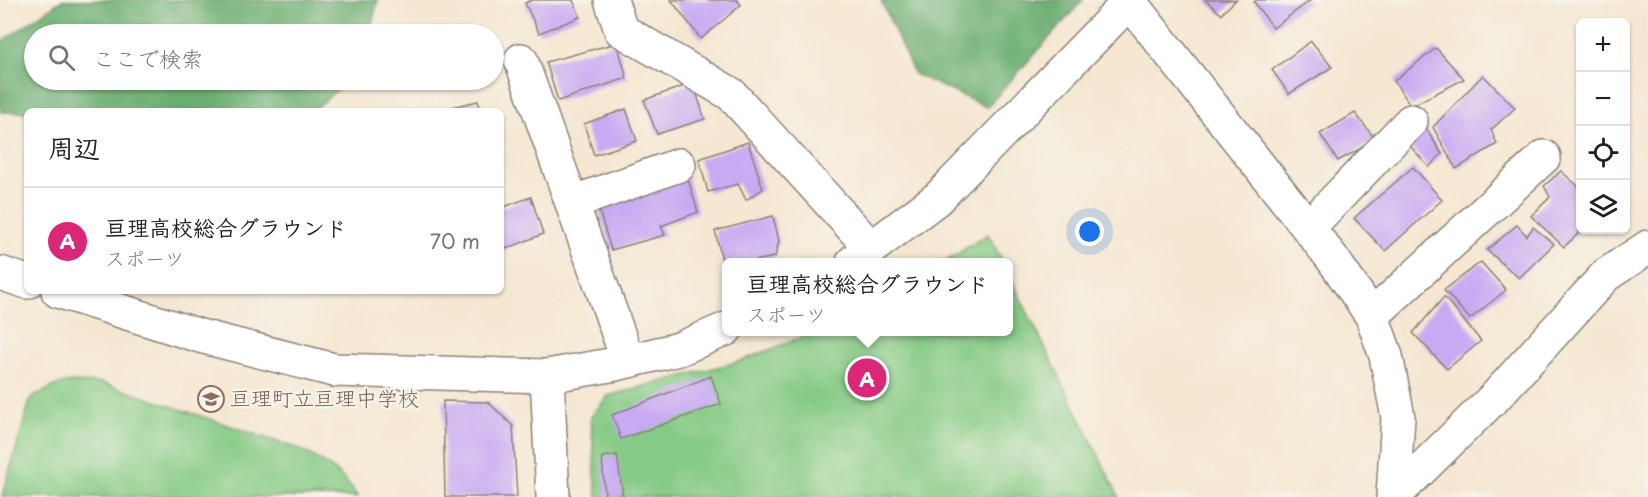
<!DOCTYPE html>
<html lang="ja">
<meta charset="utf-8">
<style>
:root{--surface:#fff;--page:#f6f6f6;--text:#202124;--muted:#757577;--line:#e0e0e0;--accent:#db2777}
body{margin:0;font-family:"Playpen Sans","Klee One",sans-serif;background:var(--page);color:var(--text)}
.controls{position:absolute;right:18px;top:18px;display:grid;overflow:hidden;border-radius:9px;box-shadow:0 2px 4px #0004}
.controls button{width:54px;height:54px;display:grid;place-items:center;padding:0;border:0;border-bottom:2px solid var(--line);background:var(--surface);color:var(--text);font:30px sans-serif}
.you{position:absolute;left:1090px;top:232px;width:21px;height:21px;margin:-15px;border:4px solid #fff;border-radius:50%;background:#1a73e8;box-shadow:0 0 0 9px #1a73e833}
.badge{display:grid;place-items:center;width:39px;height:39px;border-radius:50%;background:var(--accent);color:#fff;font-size:20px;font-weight:700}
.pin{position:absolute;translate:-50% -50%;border:3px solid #fff;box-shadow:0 2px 6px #0006}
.popup{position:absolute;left:722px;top:258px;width:291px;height:78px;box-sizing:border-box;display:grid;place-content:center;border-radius:9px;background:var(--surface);filter:drop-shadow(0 2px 4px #0005);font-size:20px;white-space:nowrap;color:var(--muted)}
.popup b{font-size:22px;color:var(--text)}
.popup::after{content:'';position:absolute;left:50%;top:100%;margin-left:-12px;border:12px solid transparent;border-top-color:var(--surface)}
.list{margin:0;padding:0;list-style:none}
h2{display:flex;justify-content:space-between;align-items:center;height:78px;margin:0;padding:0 24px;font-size:26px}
h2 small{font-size:20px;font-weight:400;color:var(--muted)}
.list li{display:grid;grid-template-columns:39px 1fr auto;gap:18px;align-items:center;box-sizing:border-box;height:108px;padding:0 24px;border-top:2px solid var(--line)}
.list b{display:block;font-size:22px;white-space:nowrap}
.list p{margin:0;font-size:20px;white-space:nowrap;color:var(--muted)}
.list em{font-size:20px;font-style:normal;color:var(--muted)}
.icon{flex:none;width:33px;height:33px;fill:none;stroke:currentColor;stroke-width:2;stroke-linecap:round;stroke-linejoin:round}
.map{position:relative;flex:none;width:1648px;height:497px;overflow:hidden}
.search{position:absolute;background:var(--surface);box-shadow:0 2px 4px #0004;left:24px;top:24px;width:480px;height:66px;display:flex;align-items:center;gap:15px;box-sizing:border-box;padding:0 21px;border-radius:33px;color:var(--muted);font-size:22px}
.panel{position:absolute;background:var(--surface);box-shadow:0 2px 4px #0004;left:24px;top:108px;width:480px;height:186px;border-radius:9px}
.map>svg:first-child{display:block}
.green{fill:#86cb85;stroke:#517450;stroke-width:1.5}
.forest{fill:#6caf72;stroke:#446647;stroke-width:1.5}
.building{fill:#c8aaf3}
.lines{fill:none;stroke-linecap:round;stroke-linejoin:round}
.minor-casing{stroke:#888277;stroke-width:36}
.minor{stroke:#fff;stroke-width:33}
.labels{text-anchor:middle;stroke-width:5;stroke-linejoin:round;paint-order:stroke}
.education-label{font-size:21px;fill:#785e54;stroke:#f7f3e8;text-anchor:start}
</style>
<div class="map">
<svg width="1648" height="497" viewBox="0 0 1648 497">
<rect width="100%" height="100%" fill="#f7f3e8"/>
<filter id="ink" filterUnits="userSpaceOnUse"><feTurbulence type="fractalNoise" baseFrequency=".0167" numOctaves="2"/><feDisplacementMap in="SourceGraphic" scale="12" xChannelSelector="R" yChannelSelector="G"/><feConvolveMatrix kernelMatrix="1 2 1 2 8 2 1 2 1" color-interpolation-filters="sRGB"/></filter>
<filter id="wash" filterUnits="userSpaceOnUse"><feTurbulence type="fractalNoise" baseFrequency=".008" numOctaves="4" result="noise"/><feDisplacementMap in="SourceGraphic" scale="24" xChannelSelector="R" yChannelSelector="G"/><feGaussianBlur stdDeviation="1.35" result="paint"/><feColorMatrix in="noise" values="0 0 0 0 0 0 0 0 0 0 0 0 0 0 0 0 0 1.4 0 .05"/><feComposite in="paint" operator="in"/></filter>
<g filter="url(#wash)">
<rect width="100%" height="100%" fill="#f5e7d2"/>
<path class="green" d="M988 234 1003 262H945Z
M1008 273 1119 497H597L591 417 608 396 741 361 815 332H1008Z
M72 382 102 383 299 449C326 463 341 472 358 497H2L31 398 57 385Z"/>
<path class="forest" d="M62 0H378L369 34H34V80H348L313 111 1 112 0 43Z
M881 0H1083L987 107 914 74Z"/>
<g id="blocks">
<path class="building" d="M532 0H573L580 17 539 33 525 3Z
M671 0H737L741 5 701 39Z
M1205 0H1236L1221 14Z
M1257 0H1311L1273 28 1254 2Z
M1311 41 1332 67 1289 94 1272 70Z
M617 43 627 78 558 101 546 62Z
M1436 48 1464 79 1411 106 1394 81Z
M1483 75 1515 108 1491 130 1497 144 1456 169 1433 127Z
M693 83 705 119 657 134 644 100Z
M478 101 481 111H438V110Z
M626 109 637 141 594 155 584 124Z
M1355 113 1376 140 1338 161 1320 134Z
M1425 127 1442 154 1429 167 1410 146Z
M748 142 763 189 746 200 738 184 708 192 699 159Z
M1413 167 1442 200 1385 251 1354 218Z
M1561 171 1580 188V230H1582L1564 247 1531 216 1550 197 1544 186Z
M686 172 698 212 661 226 665 235 611 250 598 207Z
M531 197 543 234 501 251V208Z
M773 216 779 241 775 257 748 262H726V267L724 268 715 231Z
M1517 225 1527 236 1533 227 1554 244 1519 278 1487 250Z
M1481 262 1506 290 1470 319 1444 290Z
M1444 297 1481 341 1447 369 1413 333Z
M711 376 721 404 621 439 612 415Z
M443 401 488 402 513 426 517 497H445Z
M617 455 623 496 605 497 602 457Z"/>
</g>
</g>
<g filter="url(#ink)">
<use href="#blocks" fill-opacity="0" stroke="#888277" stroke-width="1.5"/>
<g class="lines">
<defs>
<path id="minor" d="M611 0 621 30 731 94 872 249
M1129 1 1332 258 1372 316 1386 356 1398 417 1393 497
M521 60 628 361
M572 203 679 165
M1308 228 1411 121
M853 262 938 198 1131 0
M0 273 27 282
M58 291 200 336 334 370 547 376 616 364 679 349 726 329
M1372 316 1544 157
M547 376 553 497
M1394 496 1496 396 1606 275 1648 247"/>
</defs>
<use href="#minor" class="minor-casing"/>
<use href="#minor" class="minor"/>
</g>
</g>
<defs>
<symbol id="school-ring" viewBox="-11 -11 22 22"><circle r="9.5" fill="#f7f3e8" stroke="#8d6e63" stroke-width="1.5"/><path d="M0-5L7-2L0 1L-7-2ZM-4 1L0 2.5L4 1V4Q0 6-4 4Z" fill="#8d6e63"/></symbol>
</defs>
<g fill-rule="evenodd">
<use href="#school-ring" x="196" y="384" width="30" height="30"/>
</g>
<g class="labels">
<g class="education-label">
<text x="230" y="406">亘理町立亘理中学校</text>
</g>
</g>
</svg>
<div class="controls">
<button>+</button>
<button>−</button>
<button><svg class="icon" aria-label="locate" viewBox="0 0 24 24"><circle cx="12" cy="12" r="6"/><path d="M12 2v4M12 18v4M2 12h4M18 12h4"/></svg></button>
<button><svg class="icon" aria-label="layers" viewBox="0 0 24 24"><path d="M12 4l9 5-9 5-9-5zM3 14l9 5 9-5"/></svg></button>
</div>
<div class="you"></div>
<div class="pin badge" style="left:867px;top:378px">A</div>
<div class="popup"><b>亘理高校総合グラウンド</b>スポーツ</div>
<div class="search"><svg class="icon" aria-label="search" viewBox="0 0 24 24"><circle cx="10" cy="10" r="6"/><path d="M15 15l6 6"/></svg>ここで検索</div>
<section class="panel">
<h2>周辺<small></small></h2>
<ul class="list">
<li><span class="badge">A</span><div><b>亘理高校総合グラウンド</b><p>スポーツ</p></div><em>70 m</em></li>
</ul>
</section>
</div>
